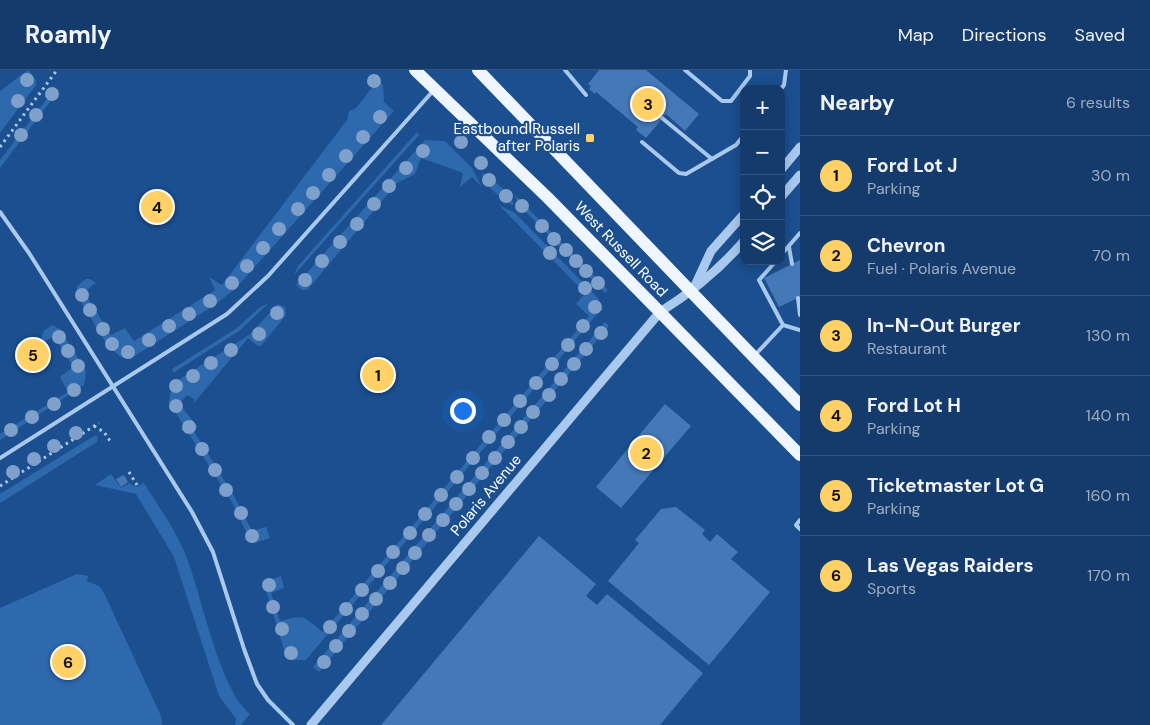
<!DOCTYPE html>
<meta charset="utf-8">
<style>
:root{--surface:#143b6b;--page:#214673;--text:#f1f3f6;--muted:#9dadc1;--line:#33557e;--accent:#ffd166}
body{margin:0;font-family:"DM Sans",sans-serif;background:var(--page);color:var(--text)}
.controls{position:absolute;right:15px;top:15px;display:grid;overflow:hidden;border-radius:10px;box-shadow:0 2px 12px #0003}
.controls button{width:45px;height:45px;display:grid;place-items:center;padding:0;border:0;border-bottom:1px solid var(--line);background:var(--surface);color:var(--text);font:25px sans-serif}
.you{position:absolute;left:462px;top:340px;width:18px;height:18px;margin:-12px;border:4px solid #fff;border-radius:50%;background:#1a73e8;box-shadow:0 0 0 8px #1a73e833}
.badge{display:grid;place-items:center;width:32px;height:32px;border-radius:50%;background:var(--accent);color:#111;font-size:16px;font-weight:700}
.pin{position:absolute;translate:-50% -50%;border:2px solid #fff;box-shadow:0 1px 5px #0006}
.list{margin:0;padding:0;list-style:none}
h2{display:flex;justify-content:space-between;align-items:center;height:65px;margin:0;padding:0 20px;font-size:21px}
h2 small{font-size:16px;font-weight:400;color:var(--muted)}
.list li{display:grid;grid-template-columns:32px 1fr auto;gap:15px;align-items:center;box-sizing:border-box;height:80px;padding:0 20px;border-top:1px solid var(--line)}
.list b{display:block;font-size:19px;white-space:nowrap}
.list p{margin:0;font-size:16px;white-space:nowrap;color:var(--muted)}
.list em{font-size:16px;font-style:normal;color:var(--muted)}
.icon{flex:none;width:28px;height:28px;fill:none;stroke:currentColor;stroke-width:2;stroke-linecap:round;stroke-linejoin:round}
.map{position:relative;flex:none;width:800px;height:655px;overflow:hidden}
header{display:flex;align-items:center;gap:30px;box-sizing:border-box;height:70px;padding:0 25px;background:var(--surface);border-bottom:1px solid var(--line)}
header strong{font-size:24px}
nav{display:flex;gap:28px;margin-inline-start:auto;font-size:18px}
main{display:flex}
aside{flex:1;background:var(--surface)}
.map>svg:first-child{display:block}
.green{fill:#2e69ad}
.building{fill:#4478b7}
.lines{fill:none;stroke-linecap:round;stroke-linejoin:round}
.path{stroke:#a9c9ee;stroke-width:3;stroke-dasharray:2.5 4;stroke-linecap:butt}
.service{stroke:#a9c9ee;stroke-width:4}
.tertiary{stroke:#a9c9ee;stroke-width:9}
.primary{stroke:#f0f6ff;stroke-width:12}
.tree{fill:#7ea0ca}
.poi-dot{fill:#ffd166;stroke:#1b4f8f;stroke-width:2}
.labels{text-anchor:middle;stroke-width:4.5;stroke-linejoin:round;paint-order:stroke}
.poi-label{font-size:15px;fill:#fff;stroke:#1b4f8f;text-anchor:end}
.street-label{font-size:15px;fill:#fff;stroke:#1b4f8f}
</style>
<header>
<strong>Roamly</strong>
<nav><a>Map</a><a>Directions</a><a>Saved</a></nav>
</header>
<main>
<div class="map">
<svg width="800" height="655" viewBox="0 0 800 655">
<rect width="100%" height="100%" fill="#1b4f8f"/>
<path class="green" d="M28 0 36 10V15L0 63V21Z
M378 10 383 15 384 32 394 41 236 218 216 234 135 286 122 288 107 275 77 225V216L86 209H90L96 213 84 222 111 265 125 258 134 271 215 220 209 207 222 215 347 50 349 41 356 38Z
M53 21H58L0 98V90Z
M417 62 419 65 294 205 298 196Z
M425 70 445 71 472 98 482 117 472 107 460 117 463 103 421 88 415 104 397 113 309 218 306 220H302L296 215Z
M482 103C496 111 506 120 514 134L512 135C501 128 484 116 482 103Z
M514 124 608 220 605 223 520 136Z
M499 135 515 143 599 229 597 244 306 590H290L286 586 266 520V512L281 506 284 518 271 523 280 551C307 544 302 546 323 562L589 246 576 234 585 223Z
M269 233 239 261 173 303 172 299 237 258 259 238Z
M278 234 285 237 286 245 261 276H258L248 268 194 333V329L187 325 179 334 198 357 193 360 234 426 252 461 266 457 270 468 255 473 248 466 233 434 169 332 172 314 249 265Z
M605 252 609 256 319 602 313 597Z
M52 255 60 259 83 296 86 302 84 315 0 370V364L68 322 60 307 73 297 54 266 43 273 40 271 44 261Z
M94 366H98L97 372 0 433V424Z
M111 404 121 418 129 413 136 417 144 413C158 436 176 460 186 486 202 526 219 619 250 644L241 655H235L236 649 219 626 174 487 136 424 95 415Z
M77 504 88 506 87 511 99 516 104 523 161 646 162 655H0V538Z"/>
<path class="building" d="M599 0H646L699 44 685 61 666 44 646 68 636 60 638 57 596 22 595 24 589 19 591 16 588 14Z
M800 190V227L779 237 764 208Z
M665 334 691 356 621 438 596 417Z
M124 405 128 412 121 417 116 409Z
M676 437 705 460 702 464 710 472 717 464 738 482 731 489 770 522 709 595 608 511 639 473 635 470 661 439Z
M539 466 596 514 586 526 597 535 607 524 703 603 660 655H381Z"/>
<g class="lines">
<path class="path" d="M0 77 57 0
M94 356 104 362 110 371
M129 402 137 415
M0 416 99 353"/>
<path class="service" d="M565 0 586 25
M685 0 722 31H731L750 6V0
M781 19 784 15 786 0
M662 48 712 89
M642 72 679 103 686 104 736 75 744 65
M0 142 29 183 192 442 213 482 244 579 257 614 268 630 293 655
M789 177 792 194
M781 185 800 163
M776 191 759 210 783 255
M798 228 800 245
M755 285 783 255 800 260
M0 388 227 244 268 206 433 21
M800 450 796 455 800 459"/>
<path class="tertiary" d="M781 100 800 77
M781 127 800 105
M693 220 711 181 744 144
M311 655 660 242C692 222 719 200 744 171"/>
<path class="primary" d="M415 0 548 128 800 385
M478 0 800 335"/>
</g>
<g class="tree">
<circle cx="27" cy="10" r="7"/>
<circle cx="374" cy="11" r="7"/>
<circle cx="52" cy="24" r="7"/>
<circle cx="18" cy="31" r="7"/>
<circle cx="36" cy="45" r="7"/>
<circle cx="380" cy="47" r="7"/>
<circle cx="21" cy="65" r="7"/>
<circle cx="363" cy="67" r="7"/>
<circle cx="461" cy="72" r="7"/>
<circle cx="423" cy="81" r="7"/>
<circle cx="346" cy="86" r="7"/>
<circle cx="481" cy="93" r="7"/>
<circle cx="406" cy="98" r="7"/>
<circle cx="329" cy="105" r="7"/>
<circle cx="489" cy="110" r="7"/>
<circle cx="389" cy="116" r="7"/>
<circle cx="313" cy="123" r="7"/>
<circle cx="506" cy="126" r="7"/>
<circle cx="374" cy="134" r="7"/>
<circle cx="522" cy="136" r="7"/>
<circle cx="298" cy="139" r="7"/>
<circle cx="357" cy="154" r="7"/>
<circle cx="542" cy="156" r="7"/>
<circle cx="279" cy="159" r="7"/>
<circle cx="554" cy="169" r="7"/>
<circle cx="340" cy="172" r="7"/>
<circle cx="263" cy="178" r="7"/>
<circle cx="566" cy="180" r="7"/>
<circle cx="550" cy="183" r="7"/>
<circle cx="322" cy="191" r="7"/>
<circle cx="576" cy="191" r="7"/>
<circle cx="247" cy="196" r="7"/>
<circle cx="586" cy="201" r="7"/>
<circle cx="305" cy="210" r="7"/>
<circle cx="232" cy="213" r="7"/>
<circle cx="598" cy="213" r="7"/>
<circle cx="585" cy="218" r="7"/>
<circle cx="82" cy="225" r="7"/>
<circle cx="210" cy="231" r="7"/>
<circle cx="595" cy="237" r="7"/>
<circle cx="90" cy="240" r="7"/>
<circle cx="277" cy="243" r="7"/>
<circle cx="189" cy="244" r="7"/>
<circle cx="169" cy="256" r="7"/>
<circle cx="583" cy="256" r="7"/>
<circle cx="103" cy="259" r="7"/>
<circle cx="601" cy="263" r="7"/>
<circle cx="259" cy="264" r="7"/>
<circle cx="59" cy="267" r="7"/>
<circle cx="149" cy="270" r="7"/>
<circle cx="112" cy="274" r="7"/>
<circle cx="568" cy="275" r="7"/>
<circle cx="586" cy="279" r="7"/>
<circle cx="231" cy="280" r="7"/>
<circle cx="68" cy="281" r="7"/>
<circle cx="128" cy="282" r="7"/>
<circle cx="211" cy="293" r="7"/>
<circle cx="552" cy="294" r="7"/>
<circle cx="574" cy="294" r="7"/>
<circle cx="78" cy="296" r="7"/>
<circle cx="193" cy="306" r="7"/>
<circle cx="561" cy="309" r="7"/>
<circle cx="536" cy="313" r="7"/>
<circle cx="176" cy="316" r="7"/>
<circle cx="74" cy="320" r="7"/>
<circle cx="549" cy="325" r="7"/>
<circle cx="520" cy="331" r="7"/>
<circle cx="54" cy="334" r="7"/>
<circle cx="176" cy="336" r="7"/>
<circle cx="533" cy="342" r="7"/>
<circle cx="32" cy="347" r="7"/>
<circle cx="504" cy="350" r="7"/>
<circle cx="189" cy="357" r="7"/>
<circle cx="521" cy="357" r="7"/>
<circle cx="11" cy="360" r="7"/>
<circle cx="76" cy="363" r="7"/>
<circle cx="489" cy="367" r="7"/>
<circle cx="508" cy="372" r="7"/>
<circle cx="54" cy="376" r="7"/>
<circle cx="202" cy="379" r="7"/>
<circle cx="473" cy="388" r="7"/>
<circle cx="495" cy="388" r="7"/>
<circle cx="34" cy="389" r="7"/>
<circle cx="215" cy="400" r="7"/>
<circle cx="13" cy="402" r="7"/>
<circle cx="482" cy="403" r="7"/>
<circle cx="457" cy="407" r="7"/>
<circle cx="469" cy="419" r="7"/>
<circle cx="226" cy="420" r="7"/>
<circle cx="441" cy="425" r="7"/>
<circle cx="456" cy="434" r="7"/>
<circle cx="241" cy="443" r="7"/>
<circle cx="425" cy="444" r="7"/>
<circle cx="443" cy="450" r="7"/>
<circle cx="410" cy="463" r="7"/>
<circle cx="429" cy="465" r="7"/>
<circle cx="252" cy="466" r="7"/>
<circle cx="393" cy="482" r="7"/>
<circle cx="415" cy="483" r="7"/>
<circle cx="403" cy="498" r="7"/>
<circle cx="378" cy="501" r="7"/>
<circle cx="390" cy="513" r="7"/>
<circle cx="269" cy="515" r="7"/>
<circle cx="362" cy="520" r="7"/>
<circle cx="376" cy="529" r="7"/>
<circle cx="273" cy="537" r="7"/>
<circle cx="346" cy="539" r="7"/>
<circle cx="362" cy="544" r="7"/>
<circle cx="330" cy="557" r="7"/>
<circle cx="282" cy="559" r="7"/>
<circle cx="349" cy="561" r="7"/>
<circle cx="336" cy="576" r="7"/>
<circle cx="291" cy="583" r="7"/>
<circle cx="324" cy="592" r="7"/>
</g>
<rect class="poi-dot" x="585" y="63" width="10" height="10" rx="2.5"/>
<g class="labels">
<g class="poi-label">
<text x="580" y="64">Eastbound Russell<tspan x="580" dy="17">after Polaris</tspan></text>
</g>
<g class="street-label">
<text transform="translate(621 179) rotate(46)" y="5">West Russell Road</text>
<text transform="translate(486 425) rotate(-50)" y="5">Polaris Avenue</text>
</g>
</g>
</svg>
<div class="controls">
<button>+</button>
<button>−</button>
<button><svg class="icon" aria-label="locate" viewBox="0 0 24 24"><circle cx="12" cy="12" r="6"/><path d="M12 2v4M12 18v4M2 12h4M18 12h4"/></svg></button>
<button><svg class="icon" aria-label="layers" viewBox="0 0 24 24"><path d="M12 4l9 5-9 5-9-5zM3 14l9 5 9-5"/></svg></button>
</div>
<div class="you"></div>
<div class="pin badge" style="left:378px;top:305px">1</div>
<div class="pin badge" style="left:646px;top:383px">2</div>
<div class="pin badge" style="left:648px;top:34px">3</div>
<div class="pin badge" style="left:157px;top:137px">4</div>
<div class="pin badge" style="left:33px;top:285px">5</div>
<div class="pin badge" style="left:68px;top:592px">6</div>
</div>
<aside>
<h2>Nearby<small>6 results</small></h2>
<ul class="list">
<li><span class="badge">1</span><div><b>Ford Lot J</b><p>Parking</p></div><em>30 m</em></li>
<li><span class="badge">2</span><div><b>Chevron</b><p>Fuel · Polaris Avenue</p></div><em>70 m</em></li>
<li><span class="badge">3</span><div><b>In-N-Out Burger</b><p>Restaurant</p></div><em>130 m</em></li>
<li><span class="badge">4</span><div><b>Ford Lot H</b><p>Parking</p></div><em>140 m</em></li>
<li><span class="badge">5</span><div><b>Ticketmaster Lot G</b><p>Parking</p></div><em>160 m</em></li>
<li><span class="badge">6</span><div><b>Las Vegas Raiders</b><p>Sports</p></div><em>170 m</em></li>
</ul>
</aside>
</main>
